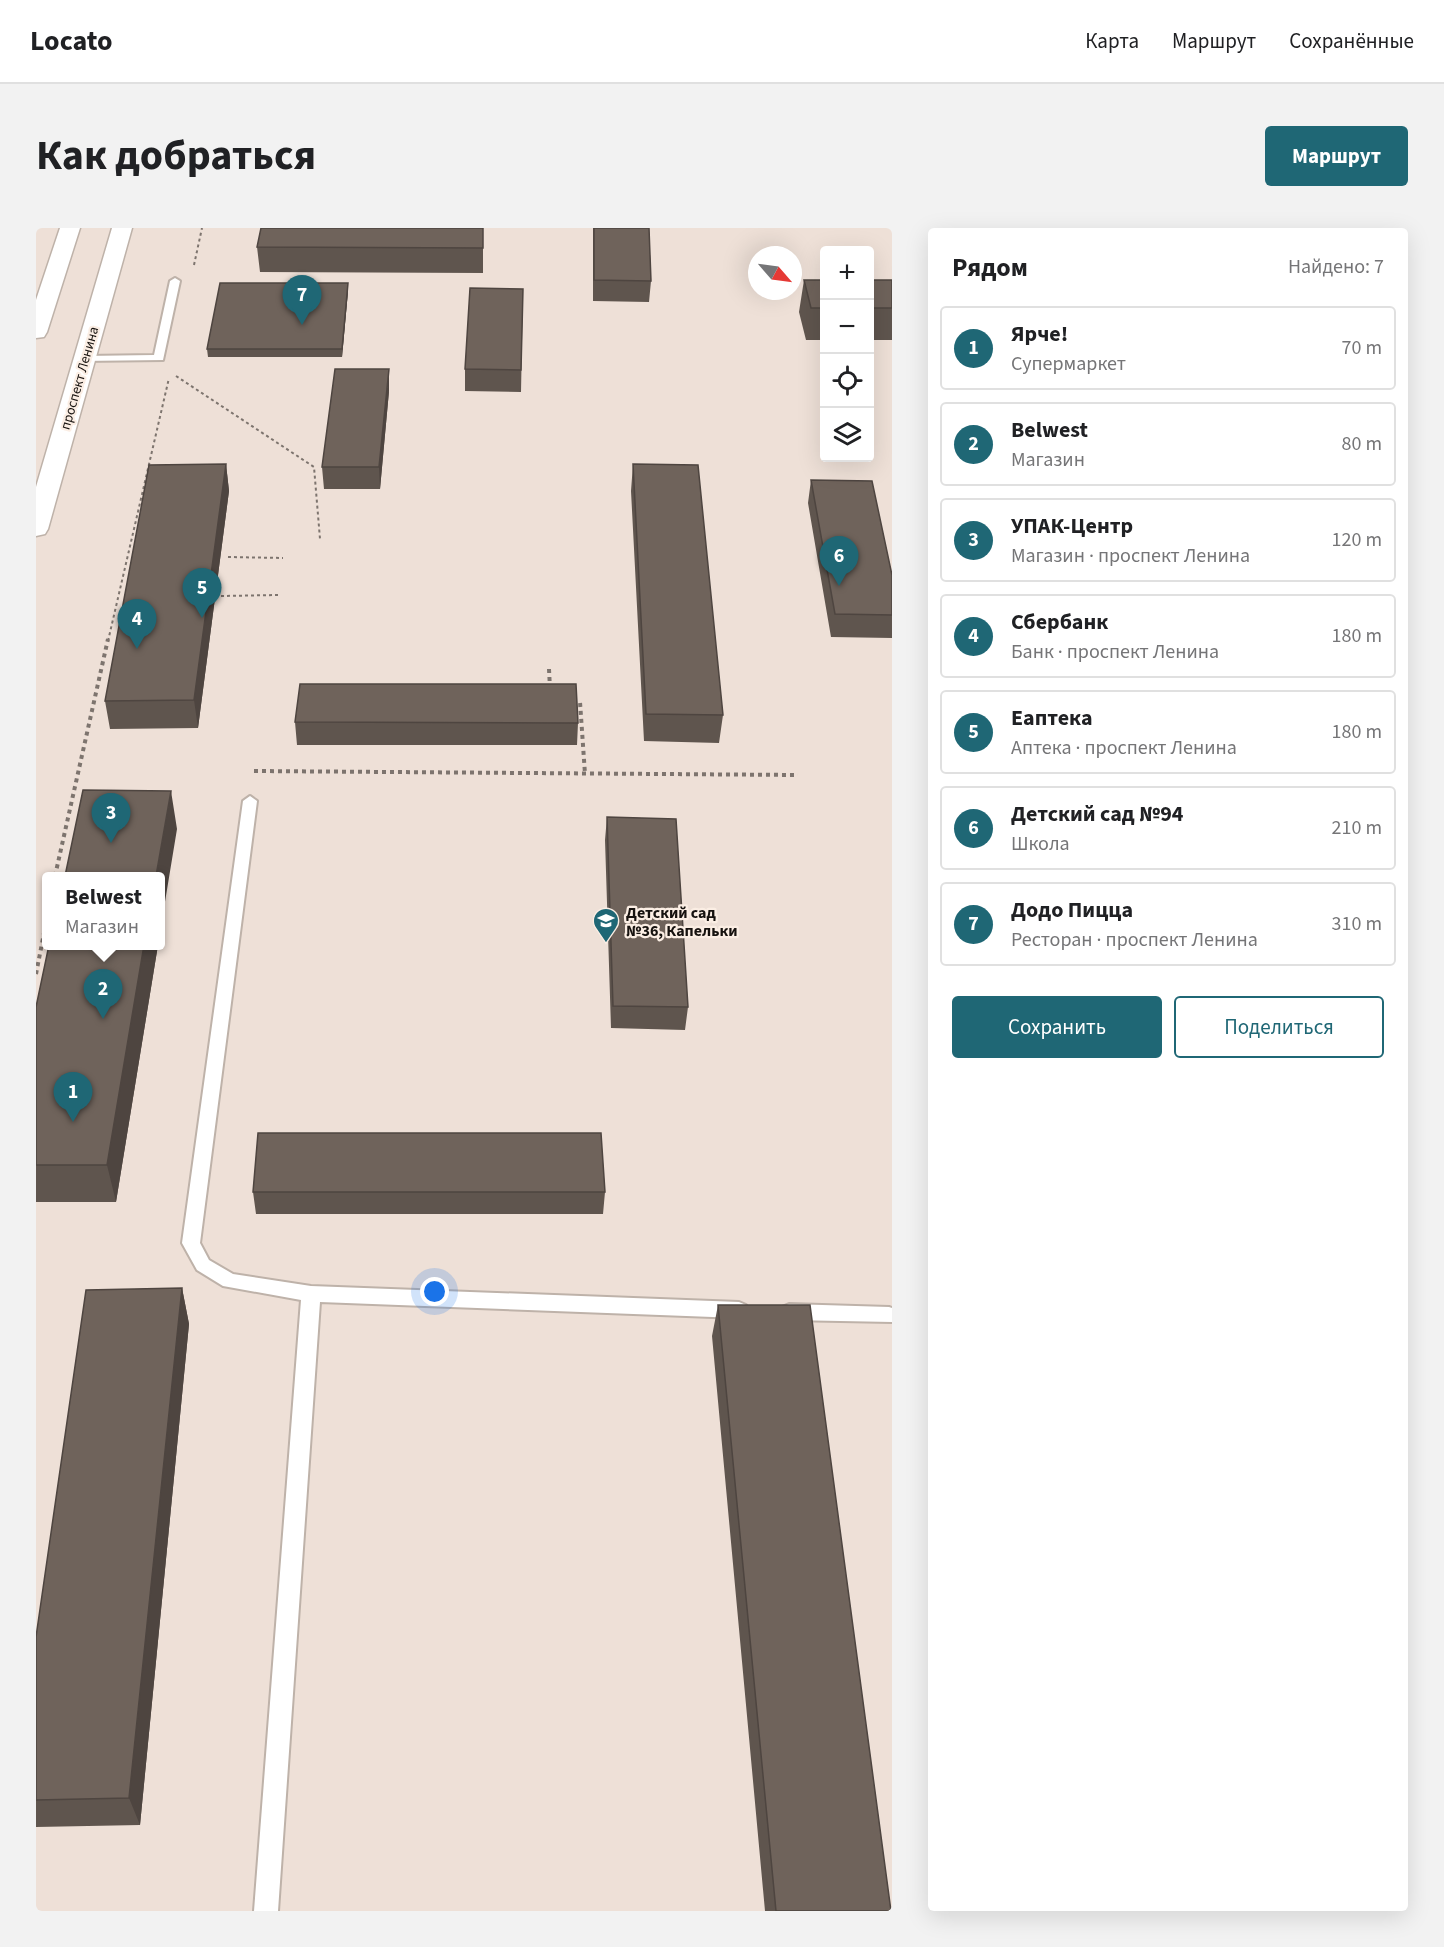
<!DOCTYPE html>
<html lang="ru">
<meta charset="utf-8">
<style>
:root{--surface:#fff;--page:#f2f2f2;--text:#202124;--muted:#757577;--line:#e0e0e0;--accent:#1f6775}
body{margin:0;font-family:"Source Sans 3",sans-serif;background:var(--page);color:var(--text)}
.controls{position:absolute;right:18px;top:18px;display:grid;overflow:hidden;border-radius:6px;box-shadow:0 6px 24px #0002}
.controls button{width:54px;height:54px;display:grid;place-items:center;padding:0;border:0;border-bottom:2px solid var(--line);background:var(--surface);color:var(--text);font:30px sans-serif}
.compass{position:absolute;left:712px;top:18px;width:54px;height:54px;border-radius:50%;background:var(--surface);box-shadow:0 6px 24px #0002;rotate:118deg}
.you{position:absolute;left:399px;top:1064px;width:21px;height:21px;margin:-15px;border:4px solid #fff;border-radius:50%;background:#1a73e8;box-shadow:0 0 0 9px #1a73e833}
.badge{display:grid;place-items:center;width:39px;height:39px;border-radius:50%;background:var(--accent);color:#fff;font-size:20px;font-weight:700}
.pin{position:absolute;translate:-50% -50px;filter:drop-shadow(0 2px 3px #0008)}
.pin::after{content:'';position:absolute;top:32px;width:21px;height:18px;background:inherit;clip-path:polygon(0 0,100% 0,50% 100%)}
.popup{position:absolute;left:6px;top:644px;width:123px;height:78px;box-sizing:border-box;display:grid;place-content:center;border-radius:6px;background:var(--surface);filter:drop-shadow(0 2px 4px #0005);font-size:20px;white-space:nowrap;color:var(--muted)}
.popup b{font-size:22px;color:var(--text)}
.popup::after{content:'';position:absolute;left:50%;top:100%;margin-left:-12px;border:12px solid transparent;border-top-color:var(--surface)}
.list{margin:0;padding:0;list-style:none}
h2{display:flex;justify-content:space-between;align-items:center;height:78px;margin:0;padding:0 24px;font-size:26px}
h2 small{font-size:20px;font-weight:400;color:var(--muted)}
.list li{display:grid;grid-template-columns:39px 1fr auto;gap:18px;align-items:center;box-sizing:border-box;height:84px;margin:0 12px 12px;padding:0 12px;border:2px solid var(--line);border-radius:6px}
.list b{display:block;font-size:22px;white-space:nowrap}
.list p{margin:0;font-size:20px;white-space:nowrap;color:var(--muted)}
.list em{font-size:20px;font-style:normal;color:var(--muted)}
.actions{display:flex;gap:12px;padding:18px 24px}
.actions a{flex:1;padding:14px 0;border:2px solid var(--accent);border-radius:6px;text-align:center;font-size:21px;color:var(--accent)}
.actions .main{background:var(--accent);color:#fff}
.icon{flex:none;width:33px;height:33px;fill:none;stroke:currentColor;stroke-width:2;stroke-linecap:round;stroke-linejoin:round}
.map{position:relative;flex:none;width:856px;height:1683px;overflow:hidden;border-radius:6px}
header{display:flex;align-items:center;gap:36px;box-sizing:border-box;height:84px;padding:0 30px;background:var(--surface);border-bottom:2px solid var(--line)}
header strong{font-size:28px}
nav{display:flex;gap:33px;margin-inline-start:auto;font-size:21px}
.intro{display:flex;align-items:center;justify-content:space-between;box-sizing:border-box;height:144px;padding:0 36px}
h1{margin:0;font-size:42px}
.button{padding:15px 27px;border-radius:6px;background:var(--accent);color:#fff;font-size:21px;font-weight:700}
main{display:flex;gap:36px;padding:0 36px}
aside{flex:1;background:var(--surface);border-radius:6px;box-shadow:0 6px 24px #0002}
.map>svg:first-child{display:block}
.lines{fill:none;stroke-linecap:round;stroke-linejoin:round}
.lane-casing{stroke:#beb2a9;stroke-width:4}
.secondary-casing{stroke:#beb2a9;stroke-width:3}
.path-far1{stroke:#7d746e;stroke-width:2;stroke-dasharray:3 3;stroke-linecap:butt}
.path{stroke:#7d746e;stroke-width:4;stroke-dasharray:4 4;stroke-linecap:butt}
.lane{fill:#fff;fill-rule:evenodd}
.secondary{fill:#fff;fill-rule:evenodd}
.wall{fill:#5f554e}
.shaded-wall{fill:#4e4540}
.building{fill:#6f635b;stroke:#4e4540;stroke-width:1.5}
.labels{text-anchor:middle;stroke-width:4.5;stroke-linejoin:round;paint-order:stroke}
.far-street-label{font-size:14px;fill:#16120f;stroke:#fbeee4}
.poi-label{font-size:16px;font-weight:bold;fill:#16120f;stroke:#fbeee4;text-anchor:start}
</style>
<header>
<strong>Locato</strong>
<nav><a>Карта</a><a>Маршрут</a><a>Сохранённые</a></nav>
</header>
<div class="intro"><h1>Как добраться</h1><a class="button">Маршрут</a></div>
<main>
<div class="map">
<svg width="856" height="1683" viewBox="0 0 856 1683">
<rect width="100%" height="100%" fill="#eee0d7"/>
<g class="lines">
<defs>
<path id="lane" d="M139 50 144 53 127 132 45 133V129L49 128 118 127 134 53Z
M214 568 221 573 164 1015 173 1032 197 1046 275 1058 703 1074 710 1077 712 1082 710 1087 703 1090 284 1074 242 1683H218L265 1072 187 1058 161 1042 146 1015 207 573Z
M753 1076 853 1079 856 1080V1094L753 1092 746 1089 744 1084 746 1079Z"/>
<path id="secondary" d="M24 0H44L11 104 8 109 0 110V72Z
M76 0H96L12 301 9 306 0 308V259Z"/>
</defs>
<use href="#lane" class="lane-casing"/>
<use href="#secondary" class="secondary-casing"/>
<path class="path-far1" d="M158 37 166 0
M140 148 278 239 284 311
M192 329 247 330
M185 368 242 367
M72 413 133 150"/>
<path class="path" d="M513 441 514 461
M537 474H544L549 546
M218 543 762 547
M19 648 72 411
M0 746 10 695"/>
<use href="#lane" class="lane"/>
<use href="#secondary" class="secondary"/>
</g>
<path class="wall" d="M447 0V45L224 44 221 19Z
M557 0H613L615 53 613 74 557 73Z
M768 52H789V112H770L763 84Z
M834 52H856V112H834Z
M487 61 485 164 429 163V141Z
M312 63 306 129H172L171 121Z
M353 163 344 261H288L286 239Z
M190 236 193 263 162 500 74 501 69 473Z
M597 236 687 487 683 515 608 513 595 263Z
M775 252 856 347V410L795 409 772 275Z
M259 494 542 495 541 517H261Z
M571 589 652 779 649 802 575 800 569 612Z
M13 717H122L80 974H0V779Z
M217 964H569L567 986H220Z
M146 1060 153 1096 104 1597 0 1599V1409Z
M682 1077 855 1683H729L676 1108Z"/>
<path class="shaded-wall" d="M312 55V63L306 129V121Z
M353 141V163L344 261 343 239Z
M190 236 193 263 162 500 158 472Z
M135 563 141 601 124 704V648H120Z
M108 717H122L80 974 71 937Z
M146 1060 153 1096 104 1597 93 1570Z"/>
<path class="building" d="M225 0H447V20L221 19Z
M558 0H613L615 53 558 52Z
M768 52H789V80H775Z
M834 52H856V80H834Z
M184 55H312L306 121H171Z
M434 60 487 61 485 142 429 141Z
M299 141H353L343 239H286Z
M190 236 158 472 69 473 113 237Z
M597 236 662 237 687 487 610 486Z
M775 252 836 253 856 347V387L799 386Z
M264 456H540L542 495 259 494Z
M47 562 135 563 120 648H29Z
M571 589 640 591 652 779 577 778Z
M13 717H108L71 937H0V779Z
M222 905H565L569 964H217Z
M146 1060 93 1570 0 1572V1409L50 1062Z
M682 1077H774L855 1683H740Z"/>
<defs>
<symbol id="school-pin" viewBox="-11 -11 22 30"><path d="M0 17L-7.5 6A9.5 9.5 0 1 1 7.5 6Z" fill="#1f6775" stroke="#fbeee4"/><path d="M0-5L7-2L0 1L-7-2ZM-4 1L0 2.5L4 1V4Q0 6-4 4Z" fill="#fff"/></symbol>
</defs>
<g fill-rule="evenodd">
<use href="#school-pin" x="555" y="678" width="30" height="40"/>
</g>
<g class="labels">
<g class="far-street-label">
<text transform="translate(43 150) rotate(-74)" y="5">проспект Ленина</text>
</g>
<g class="poi-label">
<text x="590" y="690">Детский сад<tspan x="590" dy="18">№36, Капельки</tspan></text>
</g>
</g>
</svg>
<div class="controls">
<button>+</button>
<button>−</button>
<button><svg class="icon" aria-label="locate" viewBox="0 0 24 24"><circle cx="12" cy="12" r="6"/><path d="M12 2v4M12 18v4M2 12h4M18 12h4"/></svg></button>
<button><svg class="icon" aria-label="layers" viewBox="0 0 24 24"><path d="M12 4l9 5-9 5-9-5zM3 14l9 5 9-5"/></svg></button>
</div>
<svg class="compass" viewBox="-18 -18 36 36"><path d="M0-13l5 13h-10z" fill="#e53935"/><path d="M0 13l5-13h-10z" fill="#757577"/></svg>
<div class="you"></div>
<div class="pin badge" style="left:37px;top:894px">1</div>
<div class="pin badge" style="left:67px;top:791px">2</div>
<div class="popup"><b>Belwest</b>Магазин</div>
<div class="pin badge" style="left:75px;top:615px">3</div>
<div class="pin badge" style="left:101px;top:421px">4</div>
<div class="pin badge" style="left:166px;top:390px">5</div>
<div class="pin badge" style="left:803px;top:358px">6</div>
<div class="pin badge" style="left:266px;top:97px">7</div>
</div>
<aside>
<h2>Рядом<small>Найдено: 7</small></h2>
<ul class="list">
<li><span class="badge">1</span><div><b>Ярче!</b><p>Супермаркет</p></div><em>70 m</em></li>
<li><span class="badge">2</span><div><b>Belwest</b><p>Магазин</p></div><em>80 m</em></li>
<li><span class="badge">3</span><div><b>УПАК-Центр</b><p>Магазин · проспект Ленина</p></div><em>120 m</em></li>
<li><span class="badge">4</span><div><b>Сбербанк</b><p>Банк · проспект Ленина</p></div><em>180 m</em></li>
<li><span class="badge">5</span><div><b>Еаптека</b><p>Аптека · проспект Ленина</p></div><em>180 m</em></li>
<li><span class="badge">6</span><div><b>Детский сад №94</b><p>Школа</p></div><em>210 m</em></li>
<li><span class="badge">7</span><div><b>Додо Пицца</b><p>Ресторан · проспект Ленина</p></div><em>310 m</em></li>
</ul>
<div class="actions"><a class="main">Сохранить</a><a>Поделиться</a></div>
</aside>
</main>
